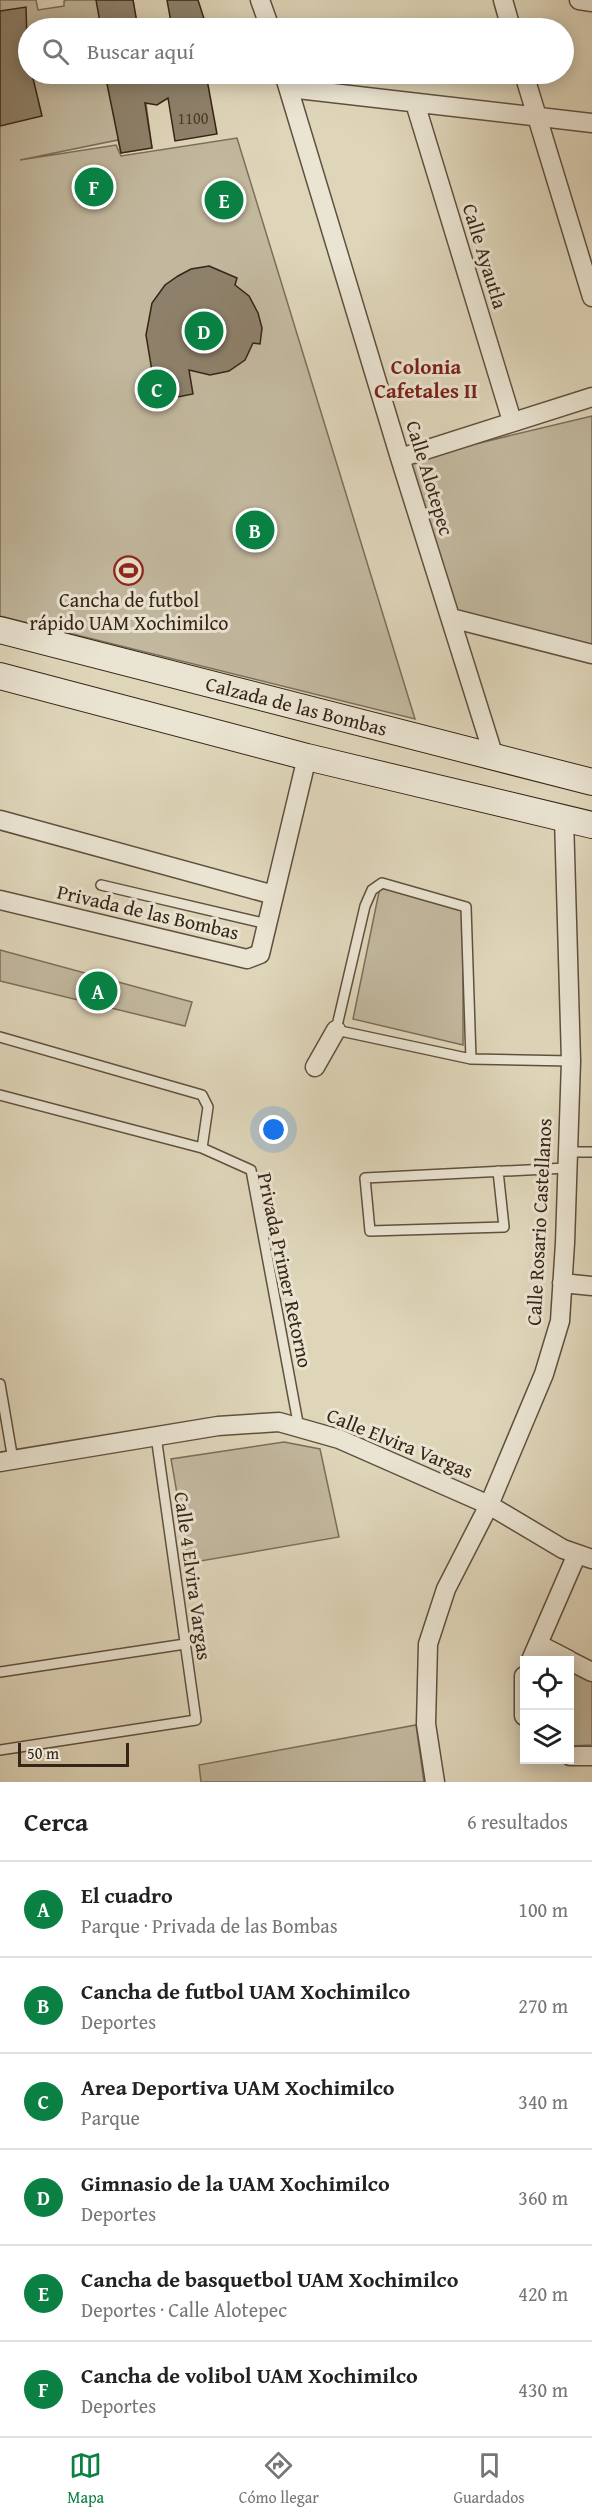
<!DOCTYPE html>
<html lang="es">
<meta charset="utf-8">
<style>
:root{--surface:#fff;--page:#f6f6f6;--text:#222;--muted:#767676;--line:#e0e0e0;--accent:#0b8043}
body{margin:0;font-family:"Gentium Book Plus",serif;background:var(--page);color:var(--text)}
.controls{position:absolute;right:18px;bottom:18px;display:grid;overflow:hidden;border-radius:0px;box-shadow:0 3px 15px #0003}
.controls button{width:54px;height:54px;display:grid;place-items:center;padding:0;border:0;border-bottom:2px solid var(--line);background:var(--surface);color:var(--text);font:30px sans-serif}
.scale{position:absolute;left:18px;bottom:15px;width:111px;box-sizing:border-box;padding-left:6px;border:3px solid #362416;border-top:0;font-size:16px;line-height:21px;white-space:nowrap;color:#362416;-webkit-text-stroke:4px #eae4d2;paint-order:stroke}
.you{position:absolute;left:274px;top:1130px;width:21px;height:21px;margin:-15px;border:4px solid #fff;border-radius:50%;background:#1a73e8;box-shadow:0 0 0 9px #1a73e833}
.badge{display:grid;place-items:center;width:39px;height:39px;border-radius:50%;background:var(--accent);color:#fff;font-size:20px;font-weight:700}
.pin{position:absolute;translate:-50% -50%;border:3px solid #fff;box-shadow:0 2px 6px #0006}
.list{margin:0;padding:0;list-style:none}
h2{display:flex;justify-content:space-between;align-items:center;height:78px;margin:0;padding:0 24px;font-size:26px}
h2 small{font-size:20px;font-weight:400;color:var(--muted)}
.list li{display:grid;grid-template-columns:39px 1fr auto;gap:18px;align-items:center;box-sizing:border-box;height:96px;padding:0 24px;border-top:2px solid var(--line)}
.list b{display:block;font-size:22px;white-space:nowrap}
.list p{margin:0;font-size:20px;white-space:nowrap;color:var(--muted)}
.list em{font-size:20px;font-style:normal;color:var(--muted)}
.icon{flex:none;width:33px;height:33px;fill:none;stroke:currentColor;stroke-width:2;stroke-linecap:round;stroke-linejoin:round}
.map{position:relative;flex:none;width:592px;height:1782px;overflow:hidden}
.search{position:absolute;background:var(--surface);box-shadow:0 3px 15px #0003;left:18px;right:18px;top:18px;height:66px;display:flex;align-items:center;gap:15px;box-sizing:border-box;padding:0 21px;border-radius:33px;color:var(--muted);font-size:22px}
.sheet{height:654px;background:var(--surface)}
nav{display:flex;justify-content:space-around;align-items:center;box-sizing:border-box;height:84px;border-top:2px solid var(--line);background:var(--surface);font-size:16px;color:var(--muted)}
nav a{display:grid;justify-items:center;gap:3px}
nav .on{color:var(--accent)}
.map>svg:first-child{display:block}
.green{fill:#c2b89e;stroke:#7c6e5a;stroke-width:1.5}
.building{fill:#8e816b;stroke:#362416;stroke-width:1.5}
.lines{fill:none;stroke-linecap:round;stroke-linejoin:round}
.service-casing{stroke:#60503f;stroke-width:12}
.minor-casing{stroke:#60503f;stroke-width:21}
.secondary-casing{stroke:#362416;stroke-width:28}
.service{stroke:#eae4d2;stroke-width:9}
.minor{stroke:#eae4d2;stroke-width:18}
.secondary{stroke:#eae4d2;stroke-width:26}
.labels{text-anchor:middle;stroke-width:6;stroke-linejoin:round;paint-order:stroke}
.number-label{font-size:16px;fill:#4c3b2b}
.street-label{font-size:20px;fill:#362416;stroke:#eae4d2}
.poi-label{font-size:20px;fill:#362416;stroke:#eae4d2}
.neighbourhood-label{font-size:21px;font-weight:bold;fill:#7a1f14;stroke:#eae4d2}
</style>
<div class="map">
<svg width="592" height="1782" viewBox="0 0 592 1782">
<rect width="100%" height="100%" fill="#dfd6ba"/>
<filter id="stains"><feTurbulence type="fractalNoise" baseFrequency=".00333" numOctaves="4"/><feColorMatrix values="0 0 0 0 .2 0 0 0 0 .09 0 0 0 0 .02 0 0 0 .5 -.17"/></filter>
<radialGradient id="worn" r=".72"><stop offset=".6" stop-color="#630" stop-opacity="0"/><stop offset="1" stop-color="#630" stop-opacity=".3"/></radialGradient>
<path class="green" d="M0 0H36L38 10 64 6V1L67 0H133L137 28H28V74H142L152 148 121 153 118 140 20 160 116 145 121 156 237 138 415 719 0 616Z
M592 416V647L459 614 408 460Z
M380 887 463 909V1045L353 1019Z
M0 950 192 1002 185 1026 0 981Z
M284 1442 320 1449 339 1537 189 1563 171 1459Z
M570 1670 592 1679V1745L570 1746Z
M416 1725 424 1782H201L199 1765Z"/>
<path class="building" d="M96 0H133L138 28H101Z
M167 0H198L207 28H172Z
M26 7 28 74H32L42 116 0 126V11Z
M105 74H206L217 134 175 141 168 98 157 105 145 103 152 148 121 153Z
M209 266 237 278 235 285 249 296 258 313 262 328 260 344 253 343 245 360 229 371 210 375 189 370 193 394 157 401 146 335 152 303 165 285 178 276 191 269Z"/>
<g class="lines">
<defs>
<path id="service" d="M101 885 267 924
M0 1037 202 1095 208 1107 202 1148
M471 1059 466 907 382 883 372 890 365 906 336 1030 471 1059 571 1061
M0 1095 202 1148 251 1170 299 1428
M566 1152H592
M498 1171 504 1227 370 1231 365 1178 566 1168
M0 1384 13 1460
M0 1672 185 1644
M0 1750 196 1720 156 1436"/>
<path id="minor" d="M260 0 270 28
M503 0 511 28
M579 0 592 2
M284 74 400 458 494 757
M524 74 592 297
M289 88 592 123
M415 103 512 421
M400 458 592 397
M451 618 592 654
M0 820 274 895
M0 900 247 959 260 954 307 757
M315 1067 336 1030
M562 1283 592 1286
M0 1462 218 1426 279 1422 339 1439 489 1505 563 1549 592 1559
M538 1644 569 1660
M531 1660 577 1554
M570 1661 592 1672
M524 1676V1716
M570 1756H592
M435 1782 426 1724 428 1644 446 1589 489 1505 544 1374 560 1321 565 1243 571 1061 564 818"/>
<g id="secondary">
<path id="s1" d="M0 630 592 782"/>
<path d="M0 676 307 757 592 825"/>
</g>
</defs>
<use href="#service" class="service-casing"/>
<use href="#minor" class="minor-casing"/>
<use href="#secondary" class="secondary-casing"/>
<use href="#service" class="service"/>
<use href="#minor" class="minor"/>
<use href="#secondary" class="secondary"/>
</g>
<defs>
<symbol id="stadium-ring" viewBox="-11 -11 22 22"><circle r="9.5" fill="#eae4d2" stroke="#8f2418" stroke-width="1.5"/><path d="M0-5a6.5 5 0 1 0 0 10a6.5 5 0 1 0 0-10ZM-3.5-1.8h7v3.6h-7Z" fill="#8f2418"/></symbol>
</defs>
<g fill-rule="evenodd">
<use href="#stadium-ring" x="112" y="554" width="33" height="33"/>
</g>
<g class="labels">
<g class="number-label">
<text x="193" y="124">1100</text>
</g>
<g class="street-label">
<text transform="translate(485 256) rotate(73)" y="7">Calle Ayautla</text>
<text transform="translate(430 478) rotate(73)" y="7">Calle Alotepec</text>
<text dy="7" stroke="none"><textPath href="#s1" startOffset="306">Calzada de las Bombas</textPath></text>
<text transform="translate(148 912) rotate(13)" y="7">Privada de las Bombas</text>
<text transform="translate(539 1222) rotate(-87)" y="7">Calle Rosario Castellanos</text>
<text transform="translate(285 1270) rotate(78)" y="7">Privada Primer Retorno</text>
<text transform="translate(400 1443) rotate(22)" y="7">Calle Elvira Vargas</text>
<text transform="translate(193 1576) rotate(82)" y="7">Calle 4 Elvira Vargas</text>
</g>
<g class="poi-label">
<text x="129" y="607">Cancha de futbol<tspan x="129" dy="23">rápido UAM Xochimilco</tspan></text>
</g>
<g class="neighbourhood-label">
<text x="426" y="374">Colonia<tspan x="426" dy="24">Cafetales II</tspan></text>
</g>
</g>
<rect width="100%" height="100%" filter="url(#stains)"/>
<rect width="100%" height="100%" fill="url(#worn)"/>
</svg>
<div class="controls">
<button><svg class="icon" aria-label="locate" viewBox="0 0 24 24"><circle cx="12" cy="12" r="6"/><path d="M12 2v4M12 18v4M2 12h4M18 12h4"/></svg></button>
<button><svg class="icon" aria-label="layers" viewBox="0 0 24 24"><path d="M12 4l9 5-9 5-9-5zM3 14l9 5 9-5"/></svg></button>
</div>
<div class="scale">50 m</div>
<div class="you"></div>
<div class="pin badge" style="left:98px;top:991px">A</div>
<div class="pin badge" style="left:255px;top:530px">B</div>
<div class="pin badge" style="left:157px;top:389px">C</div>
<div class="pin badge" style="left:204px;top:331px">D</div>
<div class="pin badge" style="left:224px;top:200px">E</div>
<div class="pin badge" style="left:94px;top:187px">F</div>
<div class="search"><svg class="icon" aria-label="search" viewBox="0 0 24 24"><circle cx="10" cy="10" r="6"/><path d="M15 15l6 6"/></svg>Buscar aquí</div>
</div>
<section class="sheet">
<h2>Cerca<small>6 resultados</small></h2>
<ul class="list">
<li><span class="badge">A</span><div><b>El cuadro</b><p>Parque · Privada de las Bombas</p></div><em>100 m</em></li>
<li><span class="badge">B</span><div><b>Cancha de futbol UAM Xochimilco</b><p>Deportes</p></div><em>270 m</em></li>
<li><span class="badge">C</span><div><b>Area Deportiva UAM Xochimilco</b><p>Parque</p></div><em>340 m</em></li>
<li><span class="badge">D</span><div><b>Gimnasio de la UAM Xochimilco</b><p>Deportes</p></div><em>360 m</em></li>
<li><span class="badge">E</span><div><b>Cancha de basquetbol UAM Xochimilco</b><p>Deportes · Calle Alotepec</p></div><em>420 m</em></li>
<li><span class="badge">F</span><div><b>Cancha de volibol UAM Xochimilco</b><p>Deportes</p></div><em>430 m</em></li>
</ul>
</section>
<nav>
<a class="on"><svg class="icon" aria-label="map" viewBox="0 0 24 24"><path d="M3 6l6-2 6 2 6-2v14l-6 2-6-2-6 2zM9 4v14M15 6v14"/></svg>Mapa</a>
<a><svg class="icon" aria-label="directions" viewBox="0 0 24 24"><path d="M12 3l9 9-9 9-9-9zM9 14v-3h6M13 9l2 2-2 2"/></svg>Cómo llegar</a>
<a><svg class="icon" aria-label="saved" viewBox="0 0 24 24"><path d="M7 4h10v16l-5-4-5 4z"/></svg>Guardados</a>
</nav>
